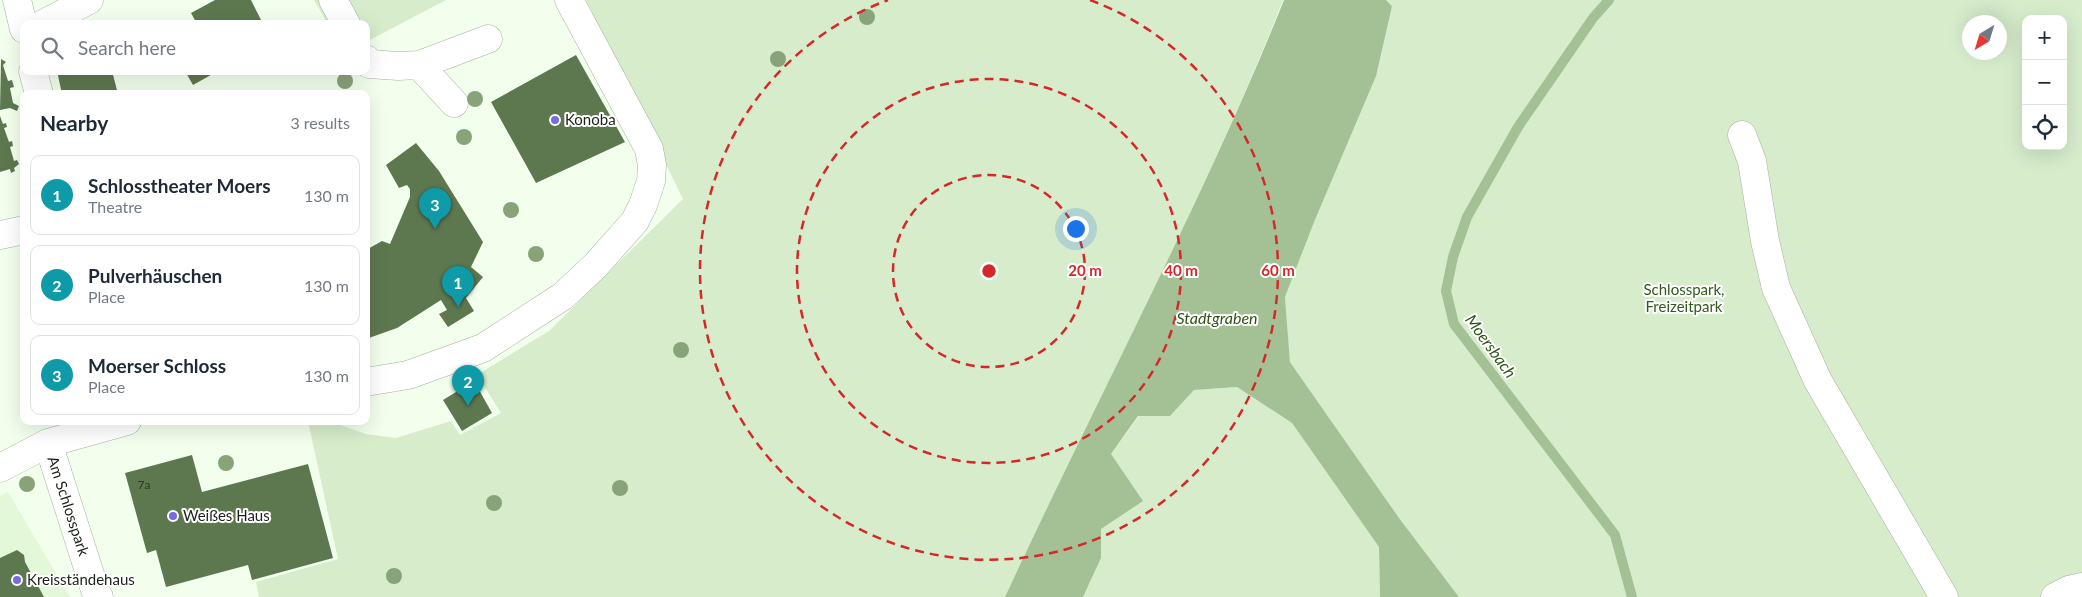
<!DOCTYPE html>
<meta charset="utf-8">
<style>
:root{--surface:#fff;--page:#f6f6f7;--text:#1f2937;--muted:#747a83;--line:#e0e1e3;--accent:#7869e4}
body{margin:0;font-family:Lato,sans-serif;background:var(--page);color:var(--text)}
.controls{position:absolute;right:15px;top:15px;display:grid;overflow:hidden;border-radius:10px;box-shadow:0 5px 20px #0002}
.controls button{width:45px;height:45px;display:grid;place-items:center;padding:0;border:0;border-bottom:1px solid var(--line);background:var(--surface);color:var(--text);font:25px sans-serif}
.compass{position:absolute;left:1962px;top:15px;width:45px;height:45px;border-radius:50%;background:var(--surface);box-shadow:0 5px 20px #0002;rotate:218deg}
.you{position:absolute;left:1075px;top:228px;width:18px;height:18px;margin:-12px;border:4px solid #fff;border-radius:50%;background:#1a73e8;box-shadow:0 0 0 8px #1a73e833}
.badge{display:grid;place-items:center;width:32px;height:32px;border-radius:50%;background:var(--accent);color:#fff;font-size:16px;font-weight:700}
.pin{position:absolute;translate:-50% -41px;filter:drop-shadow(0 1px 2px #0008)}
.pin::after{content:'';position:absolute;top:26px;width:18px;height:15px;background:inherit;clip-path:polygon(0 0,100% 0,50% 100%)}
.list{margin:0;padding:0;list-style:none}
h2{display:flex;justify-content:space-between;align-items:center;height:65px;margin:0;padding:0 20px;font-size:21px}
h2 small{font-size:16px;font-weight:400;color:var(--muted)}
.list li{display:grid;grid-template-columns:32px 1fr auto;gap:15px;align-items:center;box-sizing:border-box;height:80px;margin:0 10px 10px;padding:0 10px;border:1px solid var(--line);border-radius:10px}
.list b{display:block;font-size:19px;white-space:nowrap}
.list p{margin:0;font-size:16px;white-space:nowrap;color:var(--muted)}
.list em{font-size:16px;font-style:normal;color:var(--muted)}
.icon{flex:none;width:28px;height:28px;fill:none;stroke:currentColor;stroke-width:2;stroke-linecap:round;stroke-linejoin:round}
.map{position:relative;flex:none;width:2082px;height:597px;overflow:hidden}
.search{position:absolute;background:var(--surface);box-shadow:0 5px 20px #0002;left:20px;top:20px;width:350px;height:55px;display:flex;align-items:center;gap:12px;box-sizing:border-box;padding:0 18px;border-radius:10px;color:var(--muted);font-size:19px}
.panel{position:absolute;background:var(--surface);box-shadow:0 5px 20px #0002;left:20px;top:90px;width:350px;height:335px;border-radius:10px}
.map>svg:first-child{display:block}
.built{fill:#e3f7d9}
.green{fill:#d6eccb;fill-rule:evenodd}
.water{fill:#a4c195}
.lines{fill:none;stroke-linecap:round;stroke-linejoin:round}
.stream{stroke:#a4c195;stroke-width:10}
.building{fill:#5d784f}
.minor-casing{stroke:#a5b39d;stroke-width:29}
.minor{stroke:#fff;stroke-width:28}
.tree{fill:#89a379}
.ring{fill:none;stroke:#d62828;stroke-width:2.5;stroke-dasharray:9 6}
.poi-dot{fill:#7869e4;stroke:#fff;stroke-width:2}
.labels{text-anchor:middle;stroke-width:4;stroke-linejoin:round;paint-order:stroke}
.number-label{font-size:12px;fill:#2c3826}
.poi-label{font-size:15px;fill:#1c2219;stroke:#fff;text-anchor:start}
.park-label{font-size:15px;fill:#33581b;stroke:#fff}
.street-label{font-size:15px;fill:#1c2219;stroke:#fff}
.water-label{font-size:16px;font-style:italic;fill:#2e5214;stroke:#fff}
.centre{fill:#d62828;stroke:#fff;stroke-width:2.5}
.ring-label{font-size:15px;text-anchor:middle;font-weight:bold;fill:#d62828;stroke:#fff;stroke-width:4;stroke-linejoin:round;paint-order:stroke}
</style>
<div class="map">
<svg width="2082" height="597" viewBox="0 0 2082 597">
<rect width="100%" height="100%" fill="#f2ffec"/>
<path class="built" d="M8 492 70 597H0V496Z"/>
<path class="green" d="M314 0H446L366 42V24H328Z
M586 0H1283C1203 204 1097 398 1005 597H259L256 582 338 559 308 421H329L366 434 396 438 451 421 460 435 501 413 477 375 549 331 683 199Z
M1386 0H2082V597H1459L1399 518 1290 362 1285 297 1392 6ZM2026 19H2063V146H2026ZM1970 22H2000V52H1970Z
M1237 387 1292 423 1379 547 1380 597H1083L1101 558V529L1111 454 1139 416H1170L1194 390Z"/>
<path class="water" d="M1284 0H1386L1392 6 1376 76 1314 222 1285 297 1290 362 1399 518 1459 597H1380L1379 547 1292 423 1237 387 1194 390 1170 416H1138L1111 454 1143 501 1101 529V558L1083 597H1005C1097 398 1202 204 1284 0Z"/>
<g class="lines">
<path class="stream" d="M1609 0 1593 18 1518 127 1467 217 1453 257 1446 291 1454 324 1615 535 1632 597"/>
</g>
<path class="building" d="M215 0H251L263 24H197L191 13Z
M576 55 625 142 536 183 491 102Z
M1 59 6 62 3 65 8 81 12 80 14 87 10 88 13 103 19 106 17 111 10 108 0 110Z
M57 71H112L118 94H62Z
M185 71H218L193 85Z
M0 116 3 124 6 123 7 127 4 128 9 142 12 141 13 146 10 147 14 161 17 160 19 164 14 168 15 171 11 173 10 169 0 172Z
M416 143 439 171 483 242 471 267 483 277 466 298 474 311 448 327 439 314 447 310 441 300 397 328 366 339V250L382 241 390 244 410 197V189L407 185 399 188 386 165Z
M474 381 492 413 462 431 443 400Z
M192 455 202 492 308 464 333 558 252 580 248 565 166 587 156 550 147 553 125 473Z
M17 550 24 555 25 562 44 597H0V558Z"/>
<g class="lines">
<defs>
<path id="minor" d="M17 0 24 29
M333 0 346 24
M43 24 89 0
M366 59 369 64 398 66 419 65
M33 71 39 94
M454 103 419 65 488 39
M1742 135 1752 161 1765 241 1776 288 1818 381 1944 597
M0 235 24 230
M366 382 408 375 483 348 563 296 596 265 635 221 643 205 651 181 652 165 649 149 569 0
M48 443 96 593 99 597
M0 468 48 443 127 421
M2055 597 2069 590 2082 587"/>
</defs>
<use href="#minor" class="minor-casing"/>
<use href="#minor" class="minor"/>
</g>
<g class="tree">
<circle cx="867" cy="17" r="8"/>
<circle cx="778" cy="59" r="8"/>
<circle cx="345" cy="81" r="8"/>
<circle cx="475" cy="99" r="8"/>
<circle cx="464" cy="137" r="8"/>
<circle cx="511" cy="210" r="8"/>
<circle cx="536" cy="254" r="8"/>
<circle cx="681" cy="350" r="8"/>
<circle cx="226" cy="463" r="8"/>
<circle cx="27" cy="484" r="8"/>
<circle cx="620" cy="488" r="8"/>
<circle cx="494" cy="503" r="8"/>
<circle cx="394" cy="576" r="8"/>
</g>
<g class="ring">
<circle cx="989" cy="271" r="96"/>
<circle cx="989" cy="271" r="192"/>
<path d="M1090 0A289 289 0 1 1 888 0"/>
</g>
<g class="poi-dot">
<circle cx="555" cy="120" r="5"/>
<circle cx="173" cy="516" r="5"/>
<circle cx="17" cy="580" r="5"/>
</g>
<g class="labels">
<g class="number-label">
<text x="144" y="489">7a</text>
</g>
<g class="poi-label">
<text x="565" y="125">Konoba</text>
<text x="183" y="521">Weißes Haus</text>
<text x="27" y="585">Kreisständehaus</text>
</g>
<g class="park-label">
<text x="1684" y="295">Schlosspark,<tspan x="1684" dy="17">Freizeitpark</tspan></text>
</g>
<g class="street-label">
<text transform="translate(68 506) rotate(72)" y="5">Am Schlosspark</text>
</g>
<g class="water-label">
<text x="1217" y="324">Stadtgraben</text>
<text transform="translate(1491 346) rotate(54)" y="6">Moersbach</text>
</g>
</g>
<circle cx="989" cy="271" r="8" class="centre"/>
<g class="ring-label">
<text x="1085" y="276">20 m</text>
<text x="1181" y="276">40 m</text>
<text x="1278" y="276">60 m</text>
</g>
</svg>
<div class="controls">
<button>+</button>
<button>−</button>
<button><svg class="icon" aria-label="locate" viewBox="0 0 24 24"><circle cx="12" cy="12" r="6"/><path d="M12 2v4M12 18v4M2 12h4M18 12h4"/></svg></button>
</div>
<svg class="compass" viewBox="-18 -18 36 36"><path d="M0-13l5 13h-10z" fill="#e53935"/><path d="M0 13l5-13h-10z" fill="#747a83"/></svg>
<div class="you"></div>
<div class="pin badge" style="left:458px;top:307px;background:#0f9aa8">1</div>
<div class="pin badge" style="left:468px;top:406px;background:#0f9aa8">2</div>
<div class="pin badge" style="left:435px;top:229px;background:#0f9aa8">3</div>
<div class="search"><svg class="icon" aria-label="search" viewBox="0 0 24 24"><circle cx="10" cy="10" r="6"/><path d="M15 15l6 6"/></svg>Search here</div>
<section class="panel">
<h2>Nearby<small>3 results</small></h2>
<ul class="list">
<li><span class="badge" style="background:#0f9aa8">1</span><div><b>Schlosstheater Moers</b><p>Theatre</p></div><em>130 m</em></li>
<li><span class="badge" style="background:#0f9aa8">2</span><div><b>Pulverhäuschen</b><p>Place</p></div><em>130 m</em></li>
<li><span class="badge" style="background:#0f9aa8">3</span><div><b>Moerser Schloss</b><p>Place</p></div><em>130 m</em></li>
</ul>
</section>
</div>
